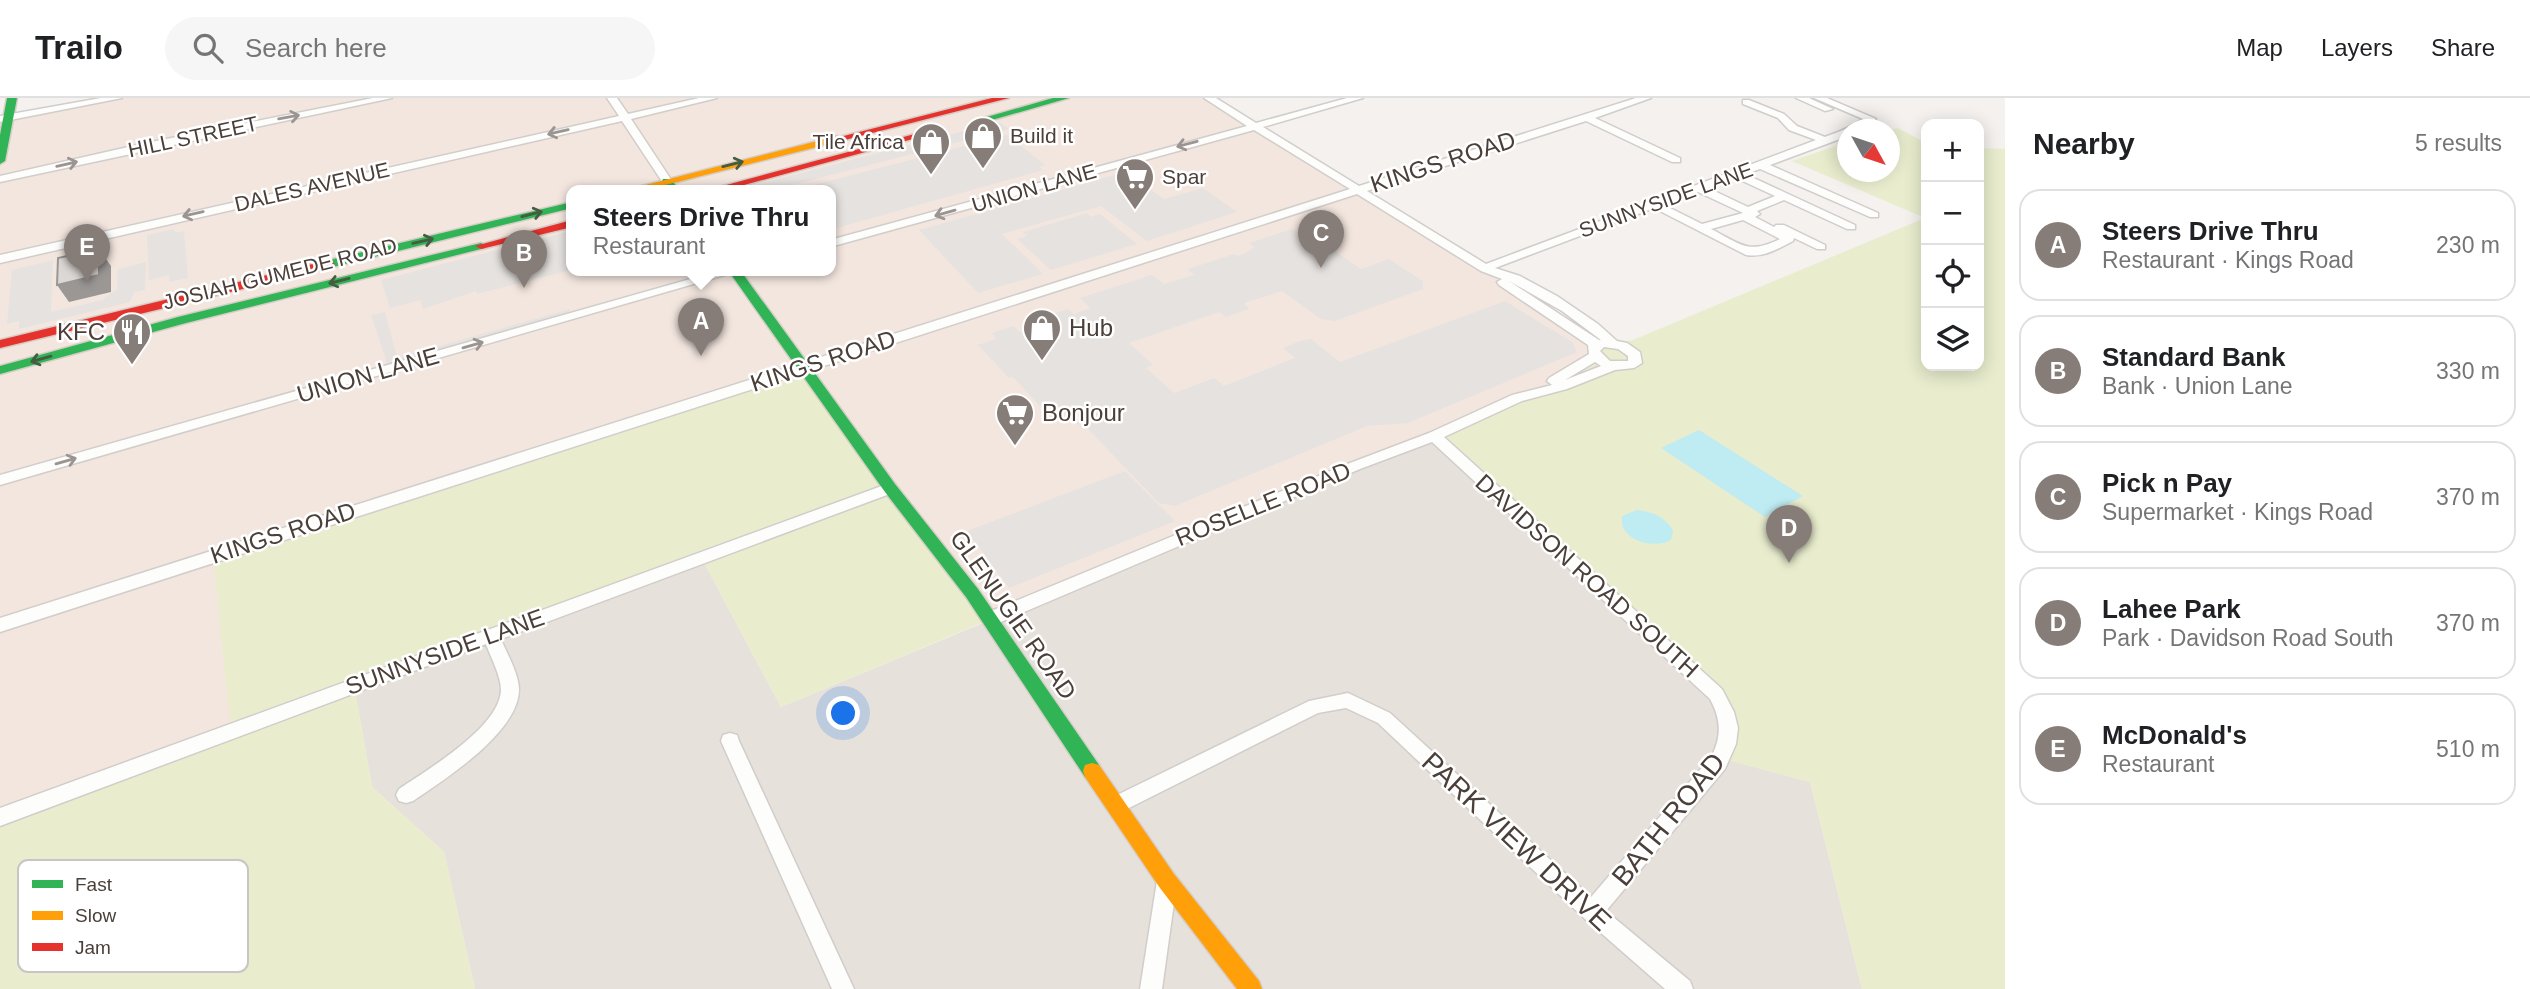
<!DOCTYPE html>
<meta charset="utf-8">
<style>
:root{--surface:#fff;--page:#f6f6f6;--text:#202124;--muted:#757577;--line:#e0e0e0;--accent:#867d78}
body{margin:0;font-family:Arial,sans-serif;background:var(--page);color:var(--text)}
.controls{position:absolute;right:21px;top:21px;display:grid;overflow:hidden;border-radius:14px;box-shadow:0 4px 18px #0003}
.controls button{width:63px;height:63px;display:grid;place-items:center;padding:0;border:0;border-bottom:2px solid var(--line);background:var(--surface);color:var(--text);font:35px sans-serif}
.compass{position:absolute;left:1837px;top:21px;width:63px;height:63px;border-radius:50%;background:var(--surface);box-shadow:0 4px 18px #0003;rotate:130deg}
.you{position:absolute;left:844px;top:616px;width:24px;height:24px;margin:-18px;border:5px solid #fff;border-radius:50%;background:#1a73e8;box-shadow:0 0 0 10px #1a73e833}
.badge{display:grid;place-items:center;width:46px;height:46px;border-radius:50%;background:var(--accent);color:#fff;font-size:23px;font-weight:700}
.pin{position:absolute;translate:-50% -58px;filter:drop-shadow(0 2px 4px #0008)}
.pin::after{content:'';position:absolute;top:37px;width:24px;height:21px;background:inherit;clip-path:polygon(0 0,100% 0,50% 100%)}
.popup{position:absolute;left:566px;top:87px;width:270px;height:91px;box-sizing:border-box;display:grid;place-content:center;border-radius:14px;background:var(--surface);filter:drop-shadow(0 2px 5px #0005);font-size:23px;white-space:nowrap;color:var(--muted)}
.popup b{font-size:26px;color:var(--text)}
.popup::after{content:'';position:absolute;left:50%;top:100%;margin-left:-14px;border:14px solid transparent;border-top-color:var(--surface)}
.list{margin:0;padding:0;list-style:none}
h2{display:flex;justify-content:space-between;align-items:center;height:91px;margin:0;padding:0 28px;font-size:30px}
h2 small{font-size:23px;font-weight:400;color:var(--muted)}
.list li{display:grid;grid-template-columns:46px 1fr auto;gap:21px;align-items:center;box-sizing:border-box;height:112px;margin:0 14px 14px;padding:0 14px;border:2px solid var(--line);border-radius:21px}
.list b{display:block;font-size:26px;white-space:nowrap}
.list p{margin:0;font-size:23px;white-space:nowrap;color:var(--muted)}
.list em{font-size:23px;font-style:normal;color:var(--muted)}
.icon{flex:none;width:38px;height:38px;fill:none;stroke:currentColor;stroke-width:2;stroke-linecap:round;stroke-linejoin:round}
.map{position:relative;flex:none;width:2005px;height:891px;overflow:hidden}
header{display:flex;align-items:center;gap:42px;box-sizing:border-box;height:98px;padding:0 35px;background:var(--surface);border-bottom:2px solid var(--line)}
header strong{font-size:33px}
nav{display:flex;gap:38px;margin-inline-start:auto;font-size:24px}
.search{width:490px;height:63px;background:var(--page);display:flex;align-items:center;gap:18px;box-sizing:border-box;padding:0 24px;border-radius:38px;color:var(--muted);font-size:26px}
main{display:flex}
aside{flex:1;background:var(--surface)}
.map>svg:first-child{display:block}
.residential{fill:#e7e1dc}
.commercial{fill:#f3e6df;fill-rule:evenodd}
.green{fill:#e9edce}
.parking{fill:#e6e2df}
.water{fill:#bfebf2}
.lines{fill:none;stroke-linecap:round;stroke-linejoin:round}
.street-casing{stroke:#d1cdca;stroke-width:3}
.fast-casing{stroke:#d5cdc6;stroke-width:3}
.slow-casing{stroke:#d5cdc6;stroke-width:3}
.jam-casing{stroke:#d5cdc6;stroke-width:3}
.street{fill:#fdfdfc;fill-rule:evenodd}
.fast{fill:#30b455;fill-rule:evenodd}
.slow{fill:#ff9f0a;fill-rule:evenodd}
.jam{fill:#e5322d;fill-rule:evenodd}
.shaded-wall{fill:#9a9795}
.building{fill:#dcd8d5;stroke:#9a9795;stroke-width:2}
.oneway{stroke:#9b9491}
.oneway2{stroke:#445c40}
.labels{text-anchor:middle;stroke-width:5;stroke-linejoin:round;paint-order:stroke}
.far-poi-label{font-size:21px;fill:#4b3f39;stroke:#fff;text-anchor:start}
.far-street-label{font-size:21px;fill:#4b3f39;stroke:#fff}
.street-label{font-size:24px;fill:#4b3f39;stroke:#fff}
.poi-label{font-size:24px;fill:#4b3f39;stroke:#fff;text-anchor:start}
.near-street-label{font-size:28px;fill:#4b3f39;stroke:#fff}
.key{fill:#fff;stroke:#c9c5c4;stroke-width:2}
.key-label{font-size:19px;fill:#4b3f39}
</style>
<header>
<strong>Trailo</strong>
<div class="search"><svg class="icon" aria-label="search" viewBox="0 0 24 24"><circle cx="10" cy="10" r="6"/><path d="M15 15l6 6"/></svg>Search here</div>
<nav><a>Map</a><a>Layers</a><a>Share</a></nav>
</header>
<main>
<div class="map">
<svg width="2005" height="891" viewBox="0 0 2005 891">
<rect width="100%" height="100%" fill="#f4f1ee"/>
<path class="residential" d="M1433 338 1715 596 1730 623 1721 660 1810 684 1862 891H475L444 754 372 689 354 587 701 459 781 609Z"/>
<path class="commercial" d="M118 0H1209L1497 178 1506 187 1596 246 1601 263 1433 338 991 521 891 389 0 719V65L10 20ZM572 92H830V172H572Z"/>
<path class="green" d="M1898 30 1926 45V268H1979V50L2005 51V891H1862L1810 684 1720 660 1727 649 1715 596 1433 338 1600 264 1592 250 1633 242 1925 120 1792 63 1847 44 1848 74H1890V32Z
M805 268 991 521 781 609 701 459 354 587 372 689 444 754 475 891H0V719L231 634 213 458Z"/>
<path class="parking" d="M999 24 1009 31 773 92H735Z
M1007 37 1045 67 1039 69 1043 72 833 131 831 128 830 92 798 91Z
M1125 74 1164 101 1203 90 1237 114 1147 143 1101 108 1002 136 1043 176 978 195 919 132Z
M1087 115 1091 119 1100 116 1137 146 1051 172 1017 141 1027 138 1023 134Z
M174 131 175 135 184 133 188 180 170 184 169 177 149 182 147 137Z
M1292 131 1299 135H1309L1361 171 1389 161 1423 183V191L1335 223 1321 221 1282 193 1244 205 1249 211 1226 219 1219 214 1129 245 1153 267 1146 270 1174 295 1214 280 1224 288 1295 260 1283 250 1300 243 1311 241 1340 264 1505 203 1572 244 1577 254 1408 325 1367 328 1175 408 1159 405 1088 331 1092 322 1078 327 1066 315 1051 320 1013 279 1009 280 978 247 996 241 992 235 1004 231 1014 228 1019 234 1057 222 1051 216 1069 211 1074 216 1090 210 1080 200 1152 177 1164 186 1194 177 1188 171 1234 156 1237 158 1246 155 1255 149 1249 145Z
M571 133V172L477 196 476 193 423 211 420 202 390 210 381 182Z
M53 162 51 214 102 202 117 191 118 171 146 164 145 192 134 194 130 204 19 231V223L7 226 12 172Z
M570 211 571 217 388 268 371 217 385 214 397 260Z
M1125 373 1175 423 1009 490 967 433Z"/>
<path class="water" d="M1699 332 1803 398 1765 419 1661 350Z
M1637 412C1652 414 1664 418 1673 432L1671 442C1654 452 1618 442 1622 418Z"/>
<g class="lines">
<defs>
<path id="street" d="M101 0H122L0 24V18Z
M373 0H392L0 84V78L146 45Z
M607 0H617L628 16 699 0H717L631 21 672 83 667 86 663 85 622 23 0 165V157L619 18Z
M1204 0H1216L1256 25 1347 0H1363L1263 29 1359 88 1636 0H1651L1595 20 1680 60V64H1672L1586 23 1367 93 1486 166 1816 42 1789 32 1778 20 1743 6V2H1749L1784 16 1797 28 1825 39C1839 34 1851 29 1863 21L1814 0H1827L1876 21 1861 32H1848V38L1770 67 1878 115V119H1870L1760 71 1745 76 1855 127V131H1847L1784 102 1757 113 1760 116 1755 119 1774 129 1776 127H1784L1825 147V151H1817L1794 140 1793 143C1778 151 1763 160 1746 157L1654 110 1495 170 1520 178 1557 198 1598 226 1617 243 1627 245 1640 254 1642 265 1634 270 1615 272 1567 291 1522 303 1444 339 1722 591 1734 614 1738 630 1736 646 1725 671 1606 813 1690 883 1693 891H1665L1585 821 1378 625 1346 610 1318 615 1123 713 1116 716 1109 713 1106 707 1109 701 1309 603 1348 595 1390 615 1591 799 1711 659C1722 639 1721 621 1710 601L1432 344 1360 371 996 526H984L982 521 984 516 1350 365 1429 335 1512 297 1552 287 1547 283 1549 280 1589 256 1588 247 1499 187 1497 184 1502 181 1481 173 1357 96 0 534V520L1350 91 1254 32 830 149V142L1247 28ZM1736 80 1775 98 1748 109 1708 90ZM1698 94 1743 115 1702 126 1664 107ZM1743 122 1780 141C1747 157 1741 146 1711 131ZM1509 183 1562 213 1601 242H1599ZM1604 249 1618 251 1628 258V263H1610L1600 253ZM1595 264 1601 268 1565 282Z
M1796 0H1809L1833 11 1825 13Z
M722 172H742L0 387V377Z
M890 385 895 386 897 390 895 394 501 541C507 556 519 576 519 592 518 635 445 681 413 703L406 705 399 703 396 697 399 691C427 672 500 629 501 592 501 578 491 560 486 546L0 728V710Z
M730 635 737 637 739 643 854 891H832L721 643 723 637Z
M1167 773 1174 776 1177 783 1162 891H1140L1157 783 1160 776Z"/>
<path id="fast" d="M7 0H17L5 63 0 66V37Z
M1053 0H1069L985 24 980 21Z
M663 81H671L679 92H668L662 83Z
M572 104V110L329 170 323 166 325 163Z
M481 145 487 148 485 150 186 225 0 276V268L178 219Z
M728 172H740L895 386 978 491 1099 667 1101 673 1099 679 1092 681 1085 679 966 499 885 394Z"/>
<path id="slow" d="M837 38 842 41 841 43 645 92H626Z
M1092 665 1099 667 1174 776 1259 883 1262 891H1237L1160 790 1085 679 1083 673 1085 667Z"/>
<path id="jam" d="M992 0H1009L837 44 832 41Z
M922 34 931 36 726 92H708Z
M572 122V129L481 151 475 148Z
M329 162 335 166 333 169 0 250V242Z"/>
</defs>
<use href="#street" class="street-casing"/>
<use href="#fast" class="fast-casing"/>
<use href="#slow" class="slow-casing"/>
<use href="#jam" class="jam-casing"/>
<use href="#street" class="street"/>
<use href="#fast" class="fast"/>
<use href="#slow" class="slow"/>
<use href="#jam" class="jam"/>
</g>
<path class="shaded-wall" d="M99 151 111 168V194L69 204 57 187Z"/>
<path class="building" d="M99 151V177L57 187 58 160Z"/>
<defs><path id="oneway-shaft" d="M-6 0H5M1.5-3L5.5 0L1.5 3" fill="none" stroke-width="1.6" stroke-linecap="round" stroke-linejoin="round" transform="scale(1.75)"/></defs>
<g class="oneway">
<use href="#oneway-shaft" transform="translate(289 19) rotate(-10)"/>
<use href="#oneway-shaft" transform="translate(558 34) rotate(167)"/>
<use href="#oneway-shaft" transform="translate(1187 46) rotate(165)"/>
<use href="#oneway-shaft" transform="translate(67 66) rotate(-13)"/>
<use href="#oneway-shaft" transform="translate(945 115) rotate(164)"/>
<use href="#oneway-shaft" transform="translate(193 116) rotate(167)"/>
<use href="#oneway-shaft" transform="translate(473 247) rotate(-16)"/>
<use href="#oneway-shaft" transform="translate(66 363) rotate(-16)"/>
</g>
<g class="oneway2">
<use href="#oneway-shaft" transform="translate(733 66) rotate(-14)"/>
<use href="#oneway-shaft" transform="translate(532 116) rotate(-14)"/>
<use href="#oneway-shaft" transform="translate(423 143) rotate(-13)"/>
<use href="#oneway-shaft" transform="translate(339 183) rotate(166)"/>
<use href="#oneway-shaft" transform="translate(41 261) rotate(164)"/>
</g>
<defs>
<symbol id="shop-pin" viewBox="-11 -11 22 30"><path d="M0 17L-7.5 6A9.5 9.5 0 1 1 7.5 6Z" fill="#867d78" stroke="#fff"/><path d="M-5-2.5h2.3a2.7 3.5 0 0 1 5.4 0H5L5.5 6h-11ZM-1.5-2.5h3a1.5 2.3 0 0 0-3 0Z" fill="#fff"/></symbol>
<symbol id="supermarket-pin" viewBox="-11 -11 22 30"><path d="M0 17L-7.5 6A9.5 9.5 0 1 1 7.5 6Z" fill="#867d78" stroke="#fff"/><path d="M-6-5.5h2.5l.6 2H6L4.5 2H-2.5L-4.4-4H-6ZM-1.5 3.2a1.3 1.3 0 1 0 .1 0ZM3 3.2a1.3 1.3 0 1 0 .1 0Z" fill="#fff"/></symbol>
<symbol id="restaurant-pin" viewBox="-11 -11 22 30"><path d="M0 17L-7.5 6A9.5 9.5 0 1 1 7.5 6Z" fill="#867d78" stroke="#fff"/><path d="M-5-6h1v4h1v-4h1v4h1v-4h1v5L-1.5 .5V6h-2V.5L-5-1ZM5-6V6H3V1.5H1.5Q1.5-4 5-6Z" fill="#fff"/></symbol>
</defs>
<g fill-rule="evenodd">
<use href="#shop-pin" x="961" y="16" width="44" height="60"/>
<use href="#shop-pin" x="909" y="22" width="44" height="60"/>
<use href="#supermarket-pin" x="1113" y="57" width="44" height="60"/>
<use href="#shop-pin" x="1020" y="208" width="44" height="60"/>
<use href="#restaurant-pin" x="110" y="212" width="44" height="60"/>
<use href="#supermarket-pin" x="993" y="293" width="44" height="60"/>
</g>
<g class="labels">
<g class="far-poi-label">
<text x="1010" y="45">Build it</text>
<text x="904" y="51" text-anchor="end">Tile Africa</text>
<text x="1162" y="86">Spar</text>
</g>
<g class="far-street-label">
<text transform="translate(193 39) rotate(-12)" y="7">HILL STREET</text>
<text transform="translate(312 89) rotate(-13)" y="7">DALES AVENUE</text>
<text transform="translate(1034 90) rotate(-16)" y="7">UNION LANE</text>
<text transform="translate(1666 102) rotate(-20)" y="7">SUNNYSIDE LANE</text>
<text transform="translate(280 176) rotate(-14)" y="7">JOSIAH GUMEDE ROAD</text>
</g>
<g class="street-label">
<text transform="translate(1443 64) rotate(-18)" y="8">KINGS ROAD</text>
<text transform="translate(823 263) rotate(-18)" y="8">KINGS ROAD</text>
<text transform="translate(368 277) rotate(-16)" y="8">UNION LANE</text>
<text transform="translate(1263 406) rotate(-22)" y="8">ROSELLE ROAD</text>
<text transform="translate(283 435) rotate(-18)" y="8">KINGS ROAD</text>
<text transform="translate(1587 478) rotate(42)" y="8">DAVIDSON ROAD SOUTH</text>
<text transform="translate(1013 517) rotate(55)" y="8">GLENUGIE ROAD</text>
<text transform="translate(445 554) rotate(-20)" y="8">SUNNYSIDE LANE</text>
</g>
<g class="poi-label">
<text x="1069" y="238">Hub</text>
<text x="105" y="242" text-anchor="end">KFC</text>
<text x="1042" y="323">Bonjour</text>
</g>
<g class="near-street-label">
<text transform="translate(1668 721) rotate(-51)" y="10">BATH ROAD</text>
<text transform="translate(1517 743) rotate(43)" y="10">PARK VIEW DRIVE</text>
</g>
</g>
<rect x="18" y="762" width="230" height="112" rx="10" class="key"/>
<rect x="32" y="782" width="31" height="8" fill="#30b455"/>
<rect x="32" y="813" width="31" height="9" fill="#ff9f0a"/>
<rect x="32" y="845" width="31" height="8" fill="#e5322d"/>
<g class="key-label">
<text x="75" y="793">Fast</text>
<text x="75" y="824">Slow</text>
<text x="75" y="856">Jam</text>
</g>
</svg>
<div class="controls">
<button>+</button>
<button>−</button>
<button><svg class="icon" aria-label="locate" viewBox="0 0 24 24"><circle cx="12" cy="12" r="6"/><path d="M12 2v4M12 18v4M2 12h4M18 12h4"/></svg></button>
<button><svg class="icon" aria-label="layers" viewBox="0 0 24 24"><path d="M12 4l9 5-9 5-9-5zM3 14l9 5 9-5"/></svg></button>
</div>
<svg class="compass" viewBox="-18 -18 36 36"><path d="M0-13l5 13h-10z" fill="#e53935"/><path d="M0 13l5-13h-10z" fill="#757577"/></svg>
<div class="you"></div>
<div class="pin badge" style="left:701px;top:258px">A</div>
<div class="popup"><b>Steers Drive Thru</b>Restaurant</div>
<div class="pin badge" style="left:524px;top:190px">B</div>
<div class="pin badge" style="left:1321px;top:170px">C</div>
<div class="pin badge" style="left:1789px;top:465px">D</div>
<div class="pin badge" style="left:87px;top:184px">E</div>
</div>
<aside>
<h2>Nearby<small>5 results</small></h2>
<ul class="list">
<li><span class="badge">A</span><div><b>Steers Drive Thru</b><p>Restaurant · Kings Road</p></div><em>230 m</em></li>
<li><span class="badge">B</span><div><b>Standard Bank</b><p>Bank · Union Lane</p></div><em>330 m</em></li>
<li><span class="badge">C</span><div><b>Pick n Pay</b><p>Supermarket · Kings Road</p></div><em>370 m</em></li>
<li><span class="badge">D</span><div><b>Lahee Park</b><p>Park · Davidson Road South</p></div><em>370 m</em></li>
<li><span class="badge">E</span><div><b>McDonald's</b><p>Restaurant</p></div><em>510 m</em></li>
</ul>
</aside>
</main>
